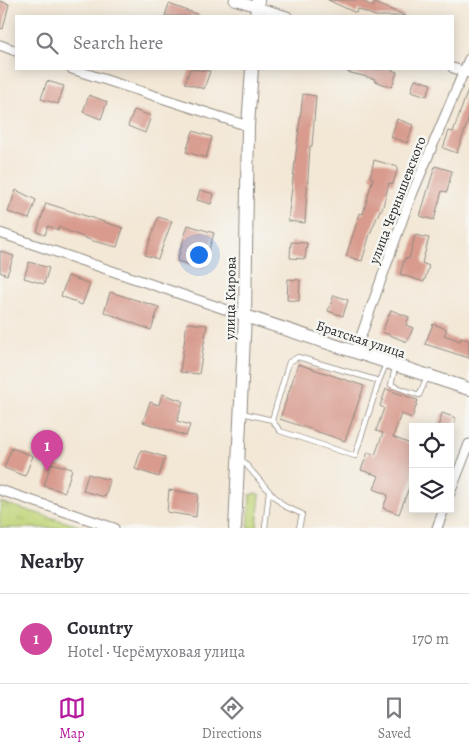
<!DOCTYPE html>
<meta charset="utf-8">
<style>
:root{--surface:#fff;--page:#f2f2f3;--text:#2b2b33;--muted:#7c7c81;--line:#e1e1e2;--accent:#b5179e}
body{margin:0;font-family:Alegreya,serif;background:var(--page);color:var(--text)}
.controls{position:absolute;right:15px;bottom:15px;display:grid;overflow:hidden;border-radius:0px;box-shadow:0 2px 12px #0003}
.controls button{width:45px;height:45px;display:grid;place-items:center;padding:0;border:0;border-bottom:1px solid var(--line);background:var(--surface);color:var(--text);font:25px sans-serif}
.you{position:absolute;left:198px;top:254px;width:18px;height:18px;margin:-12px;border:4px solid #fff;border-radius:50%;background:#1a73e8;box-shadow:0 0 0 8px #1a73e833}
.badge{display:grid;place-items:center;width:32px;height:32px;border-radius:50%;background:var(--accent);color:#fff;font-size:16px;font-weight:700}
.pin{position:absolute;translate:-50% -41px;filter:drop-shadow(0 1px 2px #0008)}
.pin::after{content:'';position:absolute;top:26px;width:18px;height:15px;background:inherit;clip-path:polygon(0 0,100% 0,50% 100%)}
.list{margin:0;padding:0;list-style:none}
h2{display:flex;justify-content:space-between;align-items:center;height:65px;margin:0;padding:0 20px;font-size:21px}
h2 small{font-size:16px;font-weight:400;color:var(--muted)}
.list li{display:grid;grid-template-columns:32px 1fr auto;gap:15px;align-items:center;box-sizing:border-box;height:90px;padding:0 20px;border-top:1px solid var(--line)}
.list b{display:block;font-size:19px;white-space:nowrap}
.list p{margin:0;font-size:16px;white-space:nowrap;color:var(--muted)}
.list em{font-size:16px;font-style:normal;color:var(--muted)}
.icon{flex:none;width:28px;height:28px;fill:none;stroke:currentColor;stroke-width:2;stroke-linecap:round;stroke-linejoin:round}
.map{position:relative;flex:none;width:469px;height:528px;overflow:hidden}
.search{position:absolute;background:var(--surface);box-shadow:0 2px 12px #0003;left:15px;right:15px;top:15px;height:55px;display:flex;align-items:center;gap:12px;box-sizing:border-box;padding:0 18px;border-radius:0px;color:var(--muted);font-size:19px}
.sheet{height:155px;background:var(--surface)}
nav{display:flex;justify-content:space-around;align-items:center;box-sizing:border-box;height:70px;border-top:1px solid var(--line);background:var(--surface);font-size:14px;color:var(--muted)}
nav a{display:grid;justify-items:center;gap:2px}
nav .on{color:var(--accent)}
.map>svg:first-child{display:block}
.grass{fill:url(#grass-tufts);stroke:#758051}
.building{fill:#d89b8e}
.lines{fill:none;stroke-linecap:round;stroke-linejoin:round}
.service-casing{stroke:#8f8980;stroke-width:6}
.minor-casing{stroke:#8f8980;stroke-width:11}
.secondary-casing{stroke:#8f8980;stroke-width:14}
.service{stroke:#fff;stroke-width:4.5}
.minor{stroke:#fff;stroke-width:9}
.secondary{stroke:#fff;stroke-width:12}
.labels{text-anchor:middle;stroke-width:5;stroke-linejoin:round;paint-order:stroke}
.street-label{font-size:14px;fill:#2b2b2b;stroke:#f6f6f2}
</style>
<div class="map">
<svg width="469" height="528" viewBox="0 0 469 528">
<defs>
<pattern id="grass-tufts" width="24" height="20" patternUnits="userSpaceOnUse" patternTransform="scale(1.25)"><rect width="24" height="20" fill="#bfd477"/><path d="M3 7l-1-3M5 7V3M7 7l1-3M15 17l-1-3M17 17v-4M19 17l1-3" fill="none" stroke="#a4b667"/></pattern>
</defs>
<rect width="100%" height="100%" fill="#f6f6f2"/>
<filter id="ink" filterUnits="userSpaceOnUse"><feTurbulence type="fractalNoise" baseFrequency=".02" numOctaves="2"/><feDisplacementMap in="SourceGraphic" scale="10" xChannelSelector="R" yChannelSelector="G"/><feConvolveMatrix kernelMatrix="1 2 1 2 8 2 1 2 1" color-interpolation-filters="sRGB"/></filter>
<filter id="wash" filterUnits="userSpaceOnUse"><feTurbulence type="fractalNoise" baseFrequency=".0096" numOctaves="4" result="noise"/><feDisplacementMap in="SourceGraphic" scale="20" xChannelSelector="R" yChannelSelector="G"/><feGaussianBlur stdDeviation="1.12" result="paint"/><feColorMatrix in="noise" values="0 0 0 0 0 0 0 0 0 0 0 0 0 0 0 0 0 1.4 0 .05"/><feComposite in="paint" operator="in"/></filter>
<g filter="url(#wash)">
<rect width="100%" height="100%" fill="#f3e7d5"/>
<path class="grass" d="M256 493 260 495 257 528H248L250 495Z
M0 502 86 528H0Z"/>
<g id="blocks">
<path class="building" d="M328 0H362L373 7 375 3 406 16H375L358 9 356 13Z
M0 1 9 4 3 29 0 28Z
M169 4 199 15V16H165Z
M190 69 210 71 204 89 185 83Z
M348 69H389L397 72 392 87 374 81 375 79 347 72Z
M415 79 431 84 427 96 411 91Z
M47 81 64 86 58 104 41 99Z
M468 90 469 118 457 153 443 148 449 131 453 132Z
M303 94 316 96 312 146H310L305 223 288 221Z
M89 95 107 102 101 119 83 112Z
M134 110 151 116 145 133 128 126Z
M397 119 413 125 407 143 391 137Z
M193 131 212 137 206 158 186 152Z
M374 160 398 167 393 184 389 183 382 210H380L370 234 362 261 346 256 360 213 363 214 373 178 370 177Z
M435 166 452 171 447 192 442 191 434 220 420 216Z
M16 190 36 200 29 219 8 212Z
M200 190 214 194 211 204 197 200Z
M46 203 123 228 117 247 93 241 58 227V230L48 226 45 235 37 232Z
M158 217 172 221 158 259 145 255Z
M188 225 214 233 203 269 177 261Z
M415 235 429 238 422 263 429 266 424 282 400 274 405 258 409 259Z
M291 242 307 243 305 259 290 258Z
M0 251 14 256 7 275 0 272Z
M29 262 49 268 44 284 24 278Z
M68 276 90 284 82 305 61 296Z
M288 279 300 280 299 301 287 300Z
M110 292 159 307 151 330 104 312Z
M334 295 348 300 343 316 328 311Z
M391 310 409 317 406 325 413 328 407 342 382 332Z
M187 323 207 325 199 374 180 372Z
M433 324 447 329 444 335 460 341 461 338 469 340V358L425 344Z
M298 364 364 386 345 441 280 419Z
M386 389 418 400 412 418 401 414 393 437 413 445V477L399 514 383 508 388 495 374 489 379 476 361 470 368 452 375 455 383 433 376 431 384 408 380 406Z
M162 394 183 401 177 421 190 425 186 436 143 422 150 402 159 405Z
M442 413 456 418 453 427H438Z
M12 448 33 456 25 476 4 468Z
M141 450 165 457 159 477 135 469Z
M51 463 72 469 65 492 44 486Z
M88 474 110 480 105 497 83 491Z
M169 490 198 494 196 517 167 512Z"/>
</g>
</g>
<g filter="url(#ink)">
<use href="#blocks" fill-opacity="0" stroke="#8f8980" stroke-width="1"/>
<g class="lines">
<defs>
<path id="service" d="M395 368 391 385 419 395 427 377
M242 413 272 420 289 362 298 357 379 381 386 364
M272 420 280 431 355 456 379 381
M242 460 269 491 265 528
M269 491 284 506 302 514 299 528"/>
<path id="minor" d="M234 0 287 16
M0 45 16 51
M453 68 469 73
M72 69 248 126
M0 233 245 316
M355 353 408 204 469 59
M0 490 114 528
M450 493 469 444
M437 528 444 509"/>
<path id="secondary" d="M256 16 258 0
M245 316 469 389
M235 528 245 316 248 126 252 69"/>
</defs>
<use href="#service" class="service-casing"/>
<use href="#minor" class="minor-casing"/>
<use href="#secondary" class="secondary-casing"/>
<use href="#service" class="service"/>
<use href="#minor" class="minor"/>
<use href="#secondary" class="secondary"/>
</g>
</g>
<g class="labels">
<g class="street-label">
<text transform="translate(397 200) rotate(-69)" y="5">улица Чернышевского</text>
<text transform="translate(230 298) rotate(-89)" y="5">улица Кирова</text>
<text transform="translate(361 339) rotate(18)" y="5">Братская улица</text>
</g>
</g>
</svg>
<div class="controls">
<button><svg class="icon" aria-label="locate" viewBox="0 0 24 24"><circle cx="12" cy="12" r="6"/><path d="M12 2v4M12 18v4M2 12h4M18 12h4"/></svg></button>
<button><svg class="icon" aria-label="layers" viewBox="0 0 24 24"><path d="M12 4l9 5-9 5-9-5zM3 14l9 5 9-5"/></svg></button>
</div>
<div class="you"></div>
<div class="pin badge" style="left:47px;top:471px;background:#d1479c">1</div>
<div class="search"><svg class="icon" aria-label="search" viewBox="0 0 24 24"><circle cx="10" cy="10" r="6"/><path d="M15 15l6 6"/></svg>Search here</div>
</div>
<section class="sheet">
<h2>Nearby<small></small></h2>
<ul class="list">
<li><span class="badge" style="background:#d1479c">1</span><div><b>Country</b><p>Hotel · Черёмуховая улица</p></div><em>170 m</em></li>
</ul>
</section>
<nav>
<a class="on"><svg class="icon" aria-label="map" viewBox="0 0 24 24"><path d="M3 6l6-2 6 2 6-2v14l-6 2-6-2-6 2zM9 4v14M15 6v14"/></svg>Map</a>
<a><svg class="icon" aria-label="directions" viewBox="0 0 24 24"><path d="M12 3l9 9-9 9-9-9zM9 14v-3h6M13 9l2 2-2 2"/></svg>Directions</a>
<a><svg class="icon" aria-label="saved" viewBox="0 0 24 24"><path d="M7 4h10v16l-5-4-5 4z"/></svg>Saved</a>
</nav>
